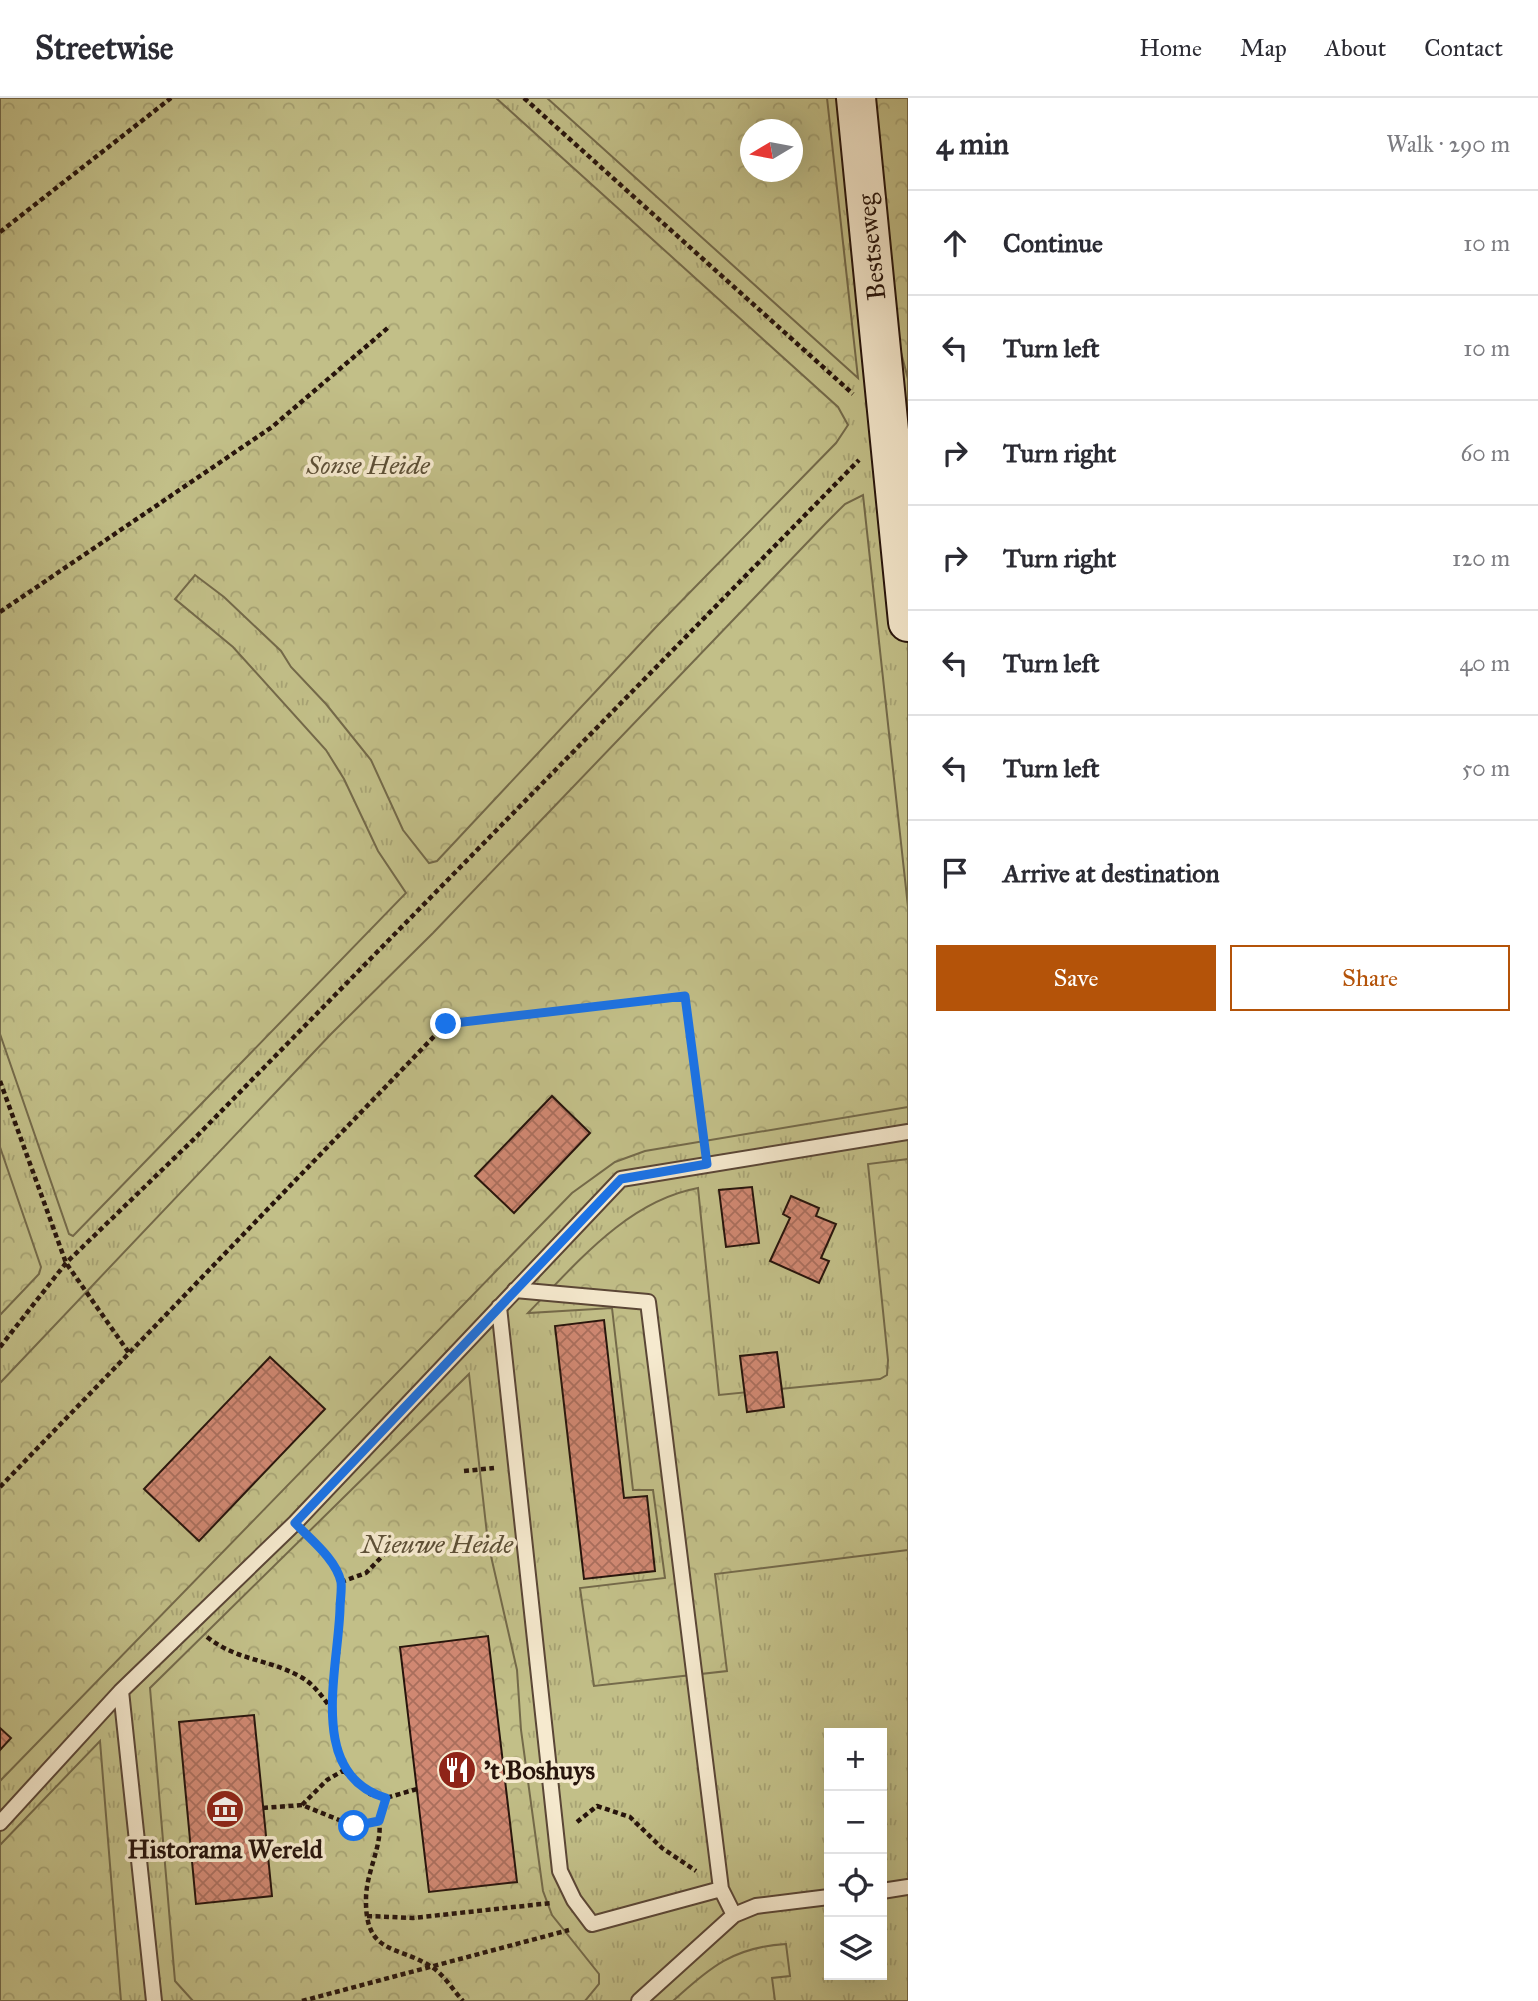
<!DOCTYPE html>
<meta charset="utf-8">
<style>
:root{--surface:#fff;--page:#f7f7f7;--text:#2b2b33;--muted:#7c7c81;--line:#e1e1e2;--accent:#b45309}
body{margin:0;font-family:"IM FELL Great Primer",serif;background:var(--page);color:var(--text)}
.controls{position:absolute;right:21px;bottom:21px;display:grid;overflow:hidden;border-radius:0px;box-shadow:0 7px 28px #0002}
.controls button{width:63px;height:63px;display:grid;place-items:center;padding:0;border:0;border-bottom:2px solid var(--line);background:var(--surface);color:var(--text);font:35px sans-serif}
.compass{position:absolute;left:740px;top:21px;width:63px;height:63px;border-radius:50%;background:var(--surface);box-shadow:0 7px 28px #0002;rotate:260deg}
.stop{position:absolute;width:21px;height:21px;margin:-16px;border:5px solid #1a73e8;border-radius:50%;background:#fff}
.stop.end{background:#1a73e8;border-color:#fff;box-shadow:0 2px 7px #0008}
.list{margin:0;padding:0;list-style:none}
h2{display:flex;justify-content:space-between;align-items:center;height:91px;margin:0;padding:0 28px;font-size:30px}
h2 small{font-size:23px;font-weight:400;color:var(--muted)}
.list li{display:grid;grid-template-columns:46px 1fr auto;gap:21px;align-items:center;box-sizing:border-box;height:105px;padding:0 28px;border-top:2px solid var(--line)}
.list b{display:block;font-size:26px;white-space:nowrap}
.list em{font-size:23px;font-style:normal;color:var(--muted)}
.actions{display:flex;gap:14px;padding:21px 28px}
.actions a{flex:1;padding:16px 0;border:2px solid var(--accent);border-radius:0px;text-align:center;font-size:24px;color:var(--accent)}
.actions .main{background:var(--accent);color:#fff}
.icon{flex:none;width:38px;height:38px;fill:none;stroke:currentColor;stroke-width:2;stroke-linecap:round;stroke-linejoin:round}
.map{position:relative;flex:none;width:908px;height:1903px;overflow:hidden}
header{display:flex;align-items:center;gap:42px;box-sizing:border-box;height:98px;padding:0 35px;background:var(--surface);border-bottom:2px solid var(--line)}
header strong{font-size:33px}
nav{display:flex;gap:38px;margin-inline-start:auto;font-size:24px}
main{display:flex}
aside{flex:1;background:var(--surface)}
.map>svg:first-child{display:block}
.grass{fill:url(#grass-tufts);stroke:#746a4a;stroke-width:2;fill-rule:evenodd}
.forest{fill:url(#forest-crowns);stroke:#746a4a;stroke-width:2;fill-rule:evenodd}
.building{fill:url(#building-cross-hatch);stroke:#27140c;stroke-width:2}
.lines{fill:none;stroke-linecap:round;stroke-linejoin:round}
.lane-casing{stroke:#5a4636;stroke-width:18}
.secondary-casing{stroke:#27140c;stroke-width:42}
.path{stroke:#27140c;stroke-width:4.5;stroke-dasharray:5 3.5;stroke-linecap:butt}
.lane{stroke:#f6eacf;stroke-width:14}
.secondary{stroke:#f6eacf;stroke-width:38}
.route{stroke:#1a73e8;stroke-width:9}
.labels{text-anchor:middle;stroke-width:7;stroke-linejoin:round;paint-order:stroke}
.street-label{font-size:26px;fill:#27140c;stroke:#f6eacf}
.park-label{font-size:26px;font-style:italic;fill:#5d5037;stroke:#f6eacf}
.poi-label{font-size:26px;font-weight:bold;fill:#27140c;stroke:#f6eacf;text-anchor:start}
</style>
<header>
<strong>Streetwise</strong>
<nav><a>Home</a><a>Map</a><a>About</a><a>Contact</a></nav>
</header>
<main>
<div class="map">
<svg width="908" height="1903" viewBox="0 0 908 1903">
<defs>
<pattern id="grass-tufts" width="24" height="20" patternUnits="userSpaceOnUse" patternTransform="scale(1.75)"><rect width="24" height="20" fill="#c2bf88"/><path d="M3 7l-1-3M5 7V3M7 7l1-3M15 17l-1-3M17 17v-4M19 17l1-3" fill="none" stroke="#a7a374"/></pattern>
<pattern id="forest-crowns" width="20" height="18" patternUnits="userSpaceOnUse" patternTransform="scale(1.75)"><rect width="20" height="18" fill="#c2bf88"/><path d="M2 6a3 3 0 1 1 6 0M12 15a3 3 0 1 1 6 0" fill="none" stroke="#a7a374"/></pattern>
<pattern id="building-cross-hatch" width="8" height="8" patternUnits="userSpaceOnUse" patternTransform="scale(1.75)"><rect width="8" height="8" fill="#d08872"/><path d="M0 0l8 8M0 8l8-8" fill="none" stroke="#a96e5c"/></pattern>
</defs>
<rect width="100%" height="100%" fill="#f1deb5"/>
<filter id="stains"><feTurbulence type="fractalNoise" baseFrequency=".00286" numOctaves="4"/><feColorMatrix values="0 0 0 0 .2 0 0 0 0 .09 0 0 0 0 .02 0 0 0 .5 -.17"/></filter>
<radialGradient id="worn" r=".72"><stop offset=".6" stop-color="#630" stop-opacity="0"/><stop offset="1" stop-color="#630" stop-opacity=".3"/></radialGradient>
<path class="grass" d="M0 0H908V1903H0ZM750 32H792V74H750ZM829 1635H882V1877H829Z"/>
<path class="forest" d="M0 0H496L838 309 848 327 836 345 657 528 437 763 429 765 403 732 371 662 326 606 291 569 281 553 224 499 195 477 175 501 233 549 326 652 344 681 378 753 406 795 73 1138 69 1136 0 936Z
M547 0H827L858 280ZM750 32H792V74H750Z
M872 0H908V281L898 243Z
M863 397 908 809V1009L645 1053 615 1064 572 1095 0 1683V1285L331 936 433 835 826 425 845 406Z
M0 1049 41 1169 39 1176 0 1217Z
M908 1061V1452L715 1476 727 1573 594 1588 580 1490 665 1480 653 1392H633L612 1210 528 1215C576 1166 627 1103 698 1090L719 1297 880 1281 887 1277 888 1262 868 1066Z
M469 1276 488 1445 517 1572 521 1632 543 1793 552 1817 599 1876V1886L585 1903H193L175 1883 150 1590Z
M100 1643 121 1903H0V1747Z
M786 1846 790 1878 772 1880 775 1903H673C710 1869 734 1849 786 1846Z"/>
<path class="building" d="M552 998 590 1035 514 1115 475 1078Z
M752 1089 759 1145 726 1149 719 1092Z
M791 1098 819 1110 816 1118 836 1126 821 1160 829 1163 819 1185 770 1163 790 1120 783 1116Z
M604 1222 624 1400 647 1398 655 1473 584 1481 555 1228Z
M777 1254 784 1309 747 1314 740 1258Z
M270 1259 325 1311 199 1443 144 1391Z
M488 1538 517 1784 429 1794 400 1549Z
M254 1617 272 1798 196 1806 179 1624Z
M0 1630 11 1640 0 1652Z"/>
<g class="lines">
<defs>
<path id="lane" d="M515 1192 648 1204 721 1791 734 1817
M499 1209 560 1773 574 1802 592 1826 721 1791
M121 1593 154 1903
M0 1725 121 1593 295 1425 621 1081 908 1034
M882 1793 908 1789
M639 1903 734 1817 756 1808 829 1799"/>
<path id="secondary" d="M856 0 908 524"/>
</defs>
<use href="#lane" class="lane-casing"/>
<use href="#secondary" class="secondary-casing"/>
<path class="path" d="M524 0 853 296
M0 134 171 0
M0 514 272 329 390 228
M0 983 66 1165 129 1255
M0 1249 66 1165 194 1041 859 362
M464 1373 494 1370
M0 1389 446 926 685 898 704 1045
M341 1484 366 1475 396 1444
M207 1539C238 1563 268 1561 299 1578 313 1585 321 1597 330 1609
M344 1673 370 1696 386 1700
M302 1707 327 1682 344 1672 335 1642 331 1609 338 1555 341 1484 330 1462 309 1440
M263 1710 302 1707 354 1728 379 1723C383 1747 366 1774 366 1801 365 1857 397 1847 430 1868 443 1875 453 1892 463 1903
M379 1723 386 1700 417 1691
M577 1724 597 1708 630 1719 662 1750 696 1773
M367 1818 413 1820 551 1805
M302 1903 569 1832"/>
<use href="#lane" class="lane"/>
<use href="#secondary" class="secondary"/>
</g>
<g class="lines">
<path class="route" d="M354 1728 379 1723 386 1700C307 1677 338 1573 340 1511 340 1503 342 1492 341 1484 336 1461 310 1441 295 1425L621 1081 707 1066 685 898 446 926"/>
</g>
<defs>
<symbol id="restaurant-disc" viewBox="-11 -11 22 22"><circle r="9.5" fill="#8f2418" stroke="#f6eacf"/><path d="M-5-6h1v4h1v-4h1v4h1v-4h1v5L-1.5 .5V6h-2V.5L-5-1ZM5-6V6H3V1.5H1.5Q1.5-4 5-6Z" fill="#fff"/></symbol>
<symbol id="museum-disc" viewBox="-11 -11 22 22"><circle r="9.5" fill="#8f2418" stroke="#f6eacf"/><path d="M0-6L6-3V-2H-6V-3ZM-5-1h2V3h-2ZM-1-1h2V3h-2ZM3-1h2V3H3ZM-6 4H6V6H-6Z" fill="#fff"/></symbol>
</defs>
<g fill-rule="evenodd">
<use href="#restaurant-disc" x="435" y="1650" width="44" height="44"/>
<use href="#museum-disc" x="203" y="1689" width="44" height="44"/>
</g>
<g class="labels">
<g class="street-label">
<text transform="translate(871 149) rotate(-96)" y="9">Bestseweg</text>
</g>
<g class="park-label">
<text x="368" y="376">Sonse Heide</text>
<text x="437" y="1455">Nieuwe Heide</text>
</g>
<g class="poi-label">
<text x="484" y="1681">'t Boshuys</text>
<text x="225" y="1760" text-anchor="middle">Historama Wereld</text>
</g>
</g>
<rect width="100%" height="100%" filter="url(#stains)"/>
<rect width="100%" height="100%" fill="url(#worn)"/>
</svg>
<div class="controls">
<button>+</button>
<button>−</button>
<button><svg class="icon" aria-label="locate" viewBox="0 0 24 24"><circle cx="12" cy="12" r="6"/><path d="M12 2v4M12 18v4M2 12h4M18 12h4"/></svg></button>
<button><svg class="icon" aria-label="layers" viewBox="0 0 24 24"><path d="M12 4l9 5-9 5-9-5zM3 14l9 5 9-5"/></svg></button>
</div>
<svg class="compass" viewBox="-18 -18 36 36"><path d="M0-13l5 13h-10z" fill="#e53935"/><path d="M0 13l5-13h-10z" fill="#7c7c81"/></svg>
<div class="stop" style="left:354px;top:1728px"></div>
<div class="stop end" style="left:446px;top:926px"></div>
</div>
<aside>
<h2>4 min<small>Walk · 290 m</small></h2>
<ul class="list">
<li><svg class="icon" aria-label="ahead" viewBox="0 0 24 24"><path d="M12 20V5M6 11l6-6 6 6"/></svg><div><b>Continue</b></div><em>10 m</em></li>
<li><svg class="icon" aria-label="left" viewBox="0 0 24 24"><path d="M17 20v-9H6M10 6l-5 5 5 5"/></svg><div><b>Turn left</b></div><em>10 m</em></li>
<li><svg class="icon" aria-label="right" viewBox="0 0 24 24"><path d="M7 20v-9h11M14 6l5 5-5 5"/></svg><div><b>Turn right</b></div><em>60 m</em></li>
<li><svg class="icon" aria-label="right" viewBox="0 0 24 24"><path d="M7 20v-9h11M14 6l5 5-5 5"/></svg><div><b>Turn right</b></div><em>120 m</em></li>
<li><svg class="icon" aria-label="left" viewBox="0 0 24 24"><path d="M17 20v-9H6M10 6l-5 5 5 5"/></svg><div><b>Turn left</b></div><em>40 m</em></li>
<li><svg class="icon" aria-label="left" viewBox="0 0 24 24"><path d="M17 20v-9H6M10 6l-5 5 5 5"/></svg><div><b>Turn left</b></div><em>50 m</em></li>
<li><svg class="icon" aria-label="arrive" viewBox="0 0 24 24"><path d="M6 21V4h12l-3 4 3 4H6"/></svg><div><b>Arrive at destination</b></div></li>
</ul>
<div class="actions"><a class="main">Save</a><a>Share</a></div>
</aside>
</main>
